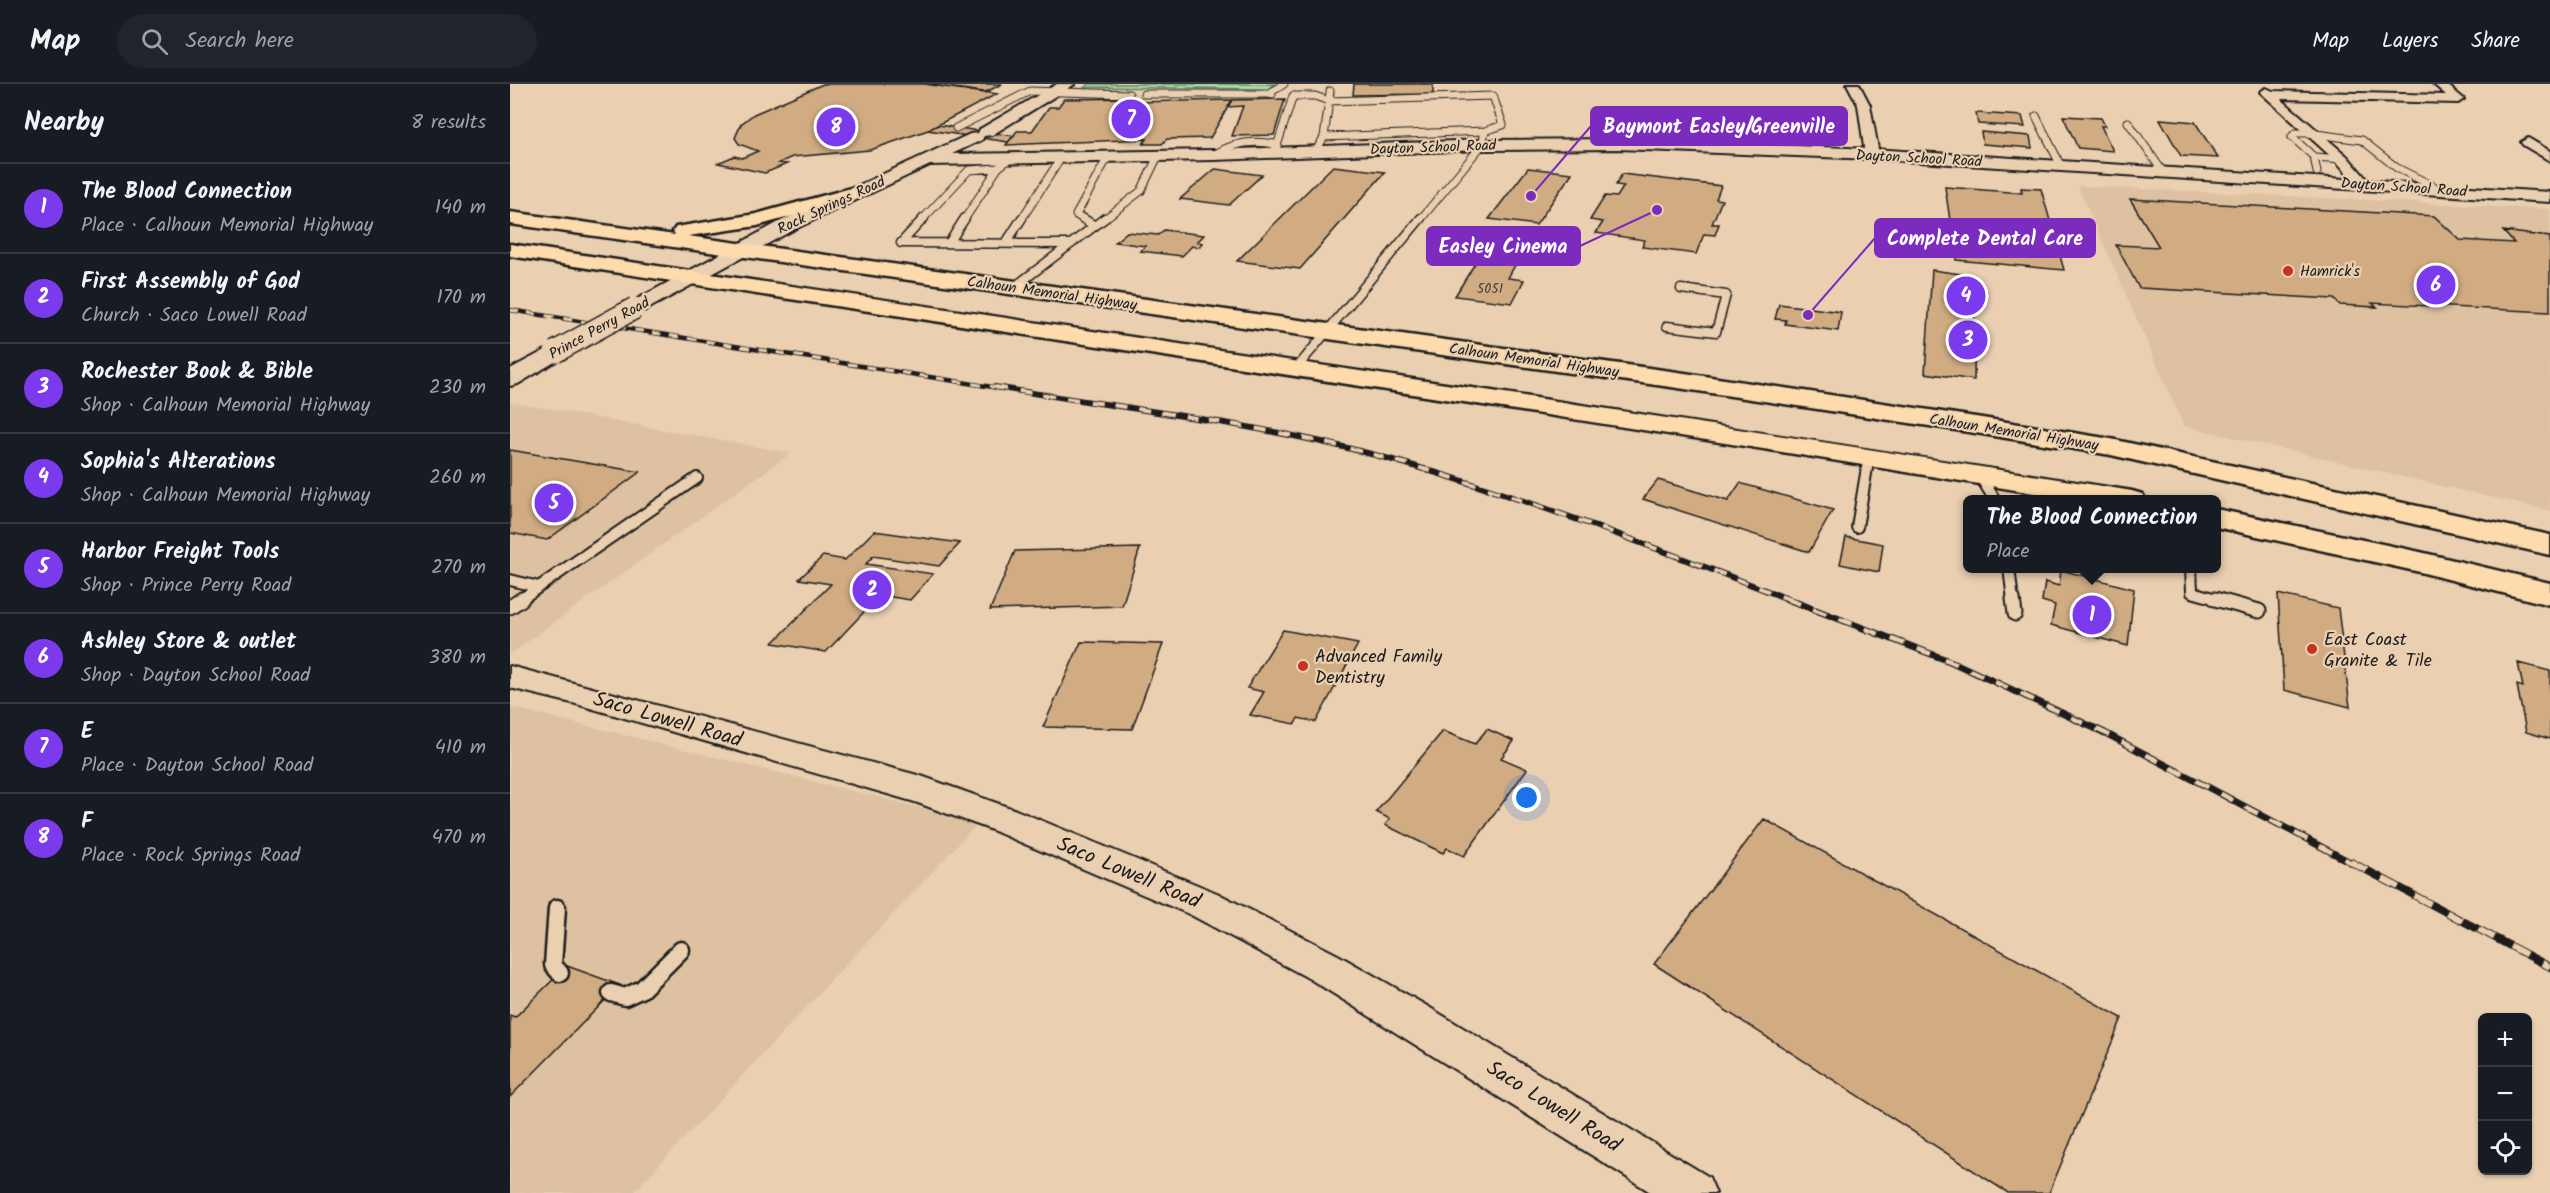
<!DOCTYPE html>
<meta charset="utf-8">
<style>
:root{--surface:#171b24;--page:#20242c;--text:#f1f3f6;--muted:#9ea1a6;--line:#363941;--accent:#7c3aed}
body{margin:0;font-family:Kalam,sans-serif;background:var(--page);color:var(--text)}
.controls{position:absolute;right:18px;bottom:18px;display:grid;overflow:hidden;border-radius:9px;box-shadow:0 2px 4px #0004}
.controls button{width:54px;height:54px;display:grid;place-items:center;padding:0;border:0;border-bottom:2px solid var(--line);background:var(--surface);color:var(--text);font:30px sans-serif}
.you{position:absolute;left:1017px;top:714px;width:21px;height:21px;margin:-15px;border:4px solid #fff;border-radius:50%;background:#1a73e8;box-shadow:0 0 0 9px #1a73e833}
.badge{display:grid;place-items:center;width:39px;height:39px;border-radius:50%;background:var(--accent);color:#fff;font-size:20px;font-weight:700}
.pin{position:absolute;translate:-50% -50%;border:3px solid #fff;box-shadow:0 2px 6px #0006}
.popup{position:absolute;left:1453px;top:411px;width:258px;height:78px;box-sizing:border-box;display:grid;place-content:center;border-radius:9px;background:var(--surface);filter:drop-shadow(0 2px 4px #0005);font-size:20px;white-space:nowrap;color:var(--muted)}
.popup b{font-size:22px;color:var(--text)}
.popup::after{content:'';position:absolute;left:50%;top:100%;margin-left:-12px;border:12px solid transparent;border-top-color:var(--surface)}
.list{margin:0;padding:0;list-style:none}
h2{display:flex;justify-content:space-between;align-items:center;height:78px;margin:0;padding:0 24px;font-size:26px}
h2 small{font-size:20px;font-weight:400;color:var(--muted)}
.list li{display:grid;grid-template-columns:39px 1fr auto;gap:18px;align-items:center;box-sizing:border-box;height:90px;padding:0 24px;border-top:2px solid var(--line)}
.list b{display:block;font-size:22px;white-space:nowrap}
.list p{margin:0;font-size:20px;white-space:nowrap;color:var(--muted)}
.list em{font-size:20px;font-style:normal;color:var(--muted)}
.icon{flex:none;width:33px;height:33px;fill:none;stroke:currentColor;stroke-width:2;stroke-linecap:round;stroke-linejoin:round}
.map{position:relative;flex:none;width:2040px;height:1109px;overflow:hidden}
header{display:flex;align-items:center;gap:36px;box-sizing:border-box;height:84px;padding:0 30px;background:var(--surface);border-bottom:2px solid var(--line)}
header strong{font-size:28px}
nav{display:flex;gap:33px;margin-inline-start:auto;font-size:21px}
.search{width:420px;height:54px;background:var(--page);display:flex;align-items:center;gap:15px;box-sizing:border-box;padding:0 21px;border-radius:33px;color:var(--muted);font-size:22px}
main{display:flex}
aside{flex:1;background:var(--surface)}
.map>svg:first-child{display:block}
.built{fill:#dec1a0}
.green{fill:#a6dea2;stroke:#617d5f;stroke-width:1.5}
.building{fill:#d1ac83;stroke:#1c1c1c;stroke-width:1.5}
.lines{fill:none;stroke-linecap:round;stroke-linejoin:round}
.service-far4-casing{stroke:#1c1c1c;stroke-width:9}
.service-far3-casing{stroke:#1c1c1c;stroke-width:11}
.service-far2-casing{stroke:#1c1c1c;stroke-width:14}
.service-far1-casing{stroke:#1c1c1c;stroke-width:17}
.service-casing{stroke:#1c1c1c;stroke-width:21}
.minor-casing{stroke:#1c1c1c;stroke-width:4}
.tertiary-casing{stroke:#1c1c1c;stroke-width:4}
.trunk-casing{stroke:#1c1c1c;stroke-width:5}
.service-far4{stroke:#eacfb1;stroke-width:7}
.service-far3{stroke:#eacfb1;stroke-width:8}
.service-far2{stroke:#eacfb1;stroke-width:10}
.service-far1{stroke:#eacfb1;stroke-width:13}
.service{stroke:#eacfb1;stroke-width:16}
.minor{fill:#eacfb1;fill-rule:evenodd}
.tertiary{fill:#eacfb1;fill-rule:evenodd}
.trunk{fill:#fedbac;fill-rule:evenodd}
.rail-far3-casing{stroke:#1c1c1c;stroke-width:4.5}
.rail-far2-casing{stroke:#1c1c1c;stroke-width:6}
.rail-far1-casing{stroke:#1c1c1c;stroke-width:7}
.rail-casing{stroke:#1c1c1c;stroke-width:8}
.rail-far3{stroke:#eacfb1;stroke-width:3;stroke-dasharray:9;stroke-linecap:butt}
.rail-far2{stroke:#eacfb1;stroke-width:4;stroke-dasharray:12;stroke-linecap:butt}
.rail-far1{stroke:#eacfb1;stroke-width:4.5;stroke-dasharray:14;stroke-linecap:butt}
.rail{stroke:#eacfb1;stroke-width:6;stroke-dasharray:18;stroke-linecap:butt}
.tertiary-bridge-casing{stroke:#1c1c1c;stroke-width:24;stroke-linecap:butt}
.tertiary-bridge{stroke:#eacfb1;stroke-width:21}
.poi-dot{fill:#c8321e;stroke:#eacfb1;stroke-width:2}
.labels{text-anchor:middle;stroke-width:4.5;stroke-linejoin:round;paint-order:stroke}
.far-number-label{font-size:14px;fill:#494036}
.far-street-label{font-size:15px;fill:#1c1c1c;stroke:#eacfb1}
.far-poi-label{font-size:15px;fill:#1c1c1c;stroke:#eacfb1;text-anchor:start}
.poi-label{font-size:18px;fill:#1c1c1c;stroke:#eacfb1;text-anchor:start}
.near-street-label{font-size:21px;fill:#1c1c1c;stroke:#eacfb1}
.leader{fill:none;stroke:#7b2cbf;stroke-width:2}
.callout-dot{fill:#7b2cbf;stroke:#eacfb1;stroke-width:2}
.callout{fill:#7b2cbf;stroke:#7b2cbf;stroke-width:2}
.callout-label{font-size:20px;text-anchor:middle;font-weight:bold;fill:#fff}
</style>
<header>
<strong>Map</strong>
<div class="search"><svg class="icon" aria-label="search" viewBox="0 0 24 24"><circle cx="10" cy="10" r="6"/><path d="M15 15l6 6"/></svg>Search here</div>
<nav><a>Map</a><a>Layers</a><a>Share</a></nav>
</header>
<main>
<aside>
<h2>Nearby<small>8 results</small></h2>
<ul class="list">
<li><span class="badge">1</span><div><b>The Blood Connection</b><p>Place · Calhoun Memorial Highway</p></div><em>140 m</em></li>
<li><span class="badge">2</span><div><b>First Assembly of God</b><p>Church · Saco Lowell Road</p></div><em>170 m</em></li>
<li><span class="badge">3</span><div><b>Rochester Book &amp; Bible</b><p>Shop · Calhoun Memorial Highway</p></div><em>230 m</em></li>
<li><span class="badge">4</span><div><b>Sophia's Alterations</b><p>Shop · Calhoun Memorial Highway</p></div><em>260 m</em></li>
<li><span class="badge">5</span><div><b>Harbor Freight Tools</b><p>Shop · Prince Perry Road</p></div><em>270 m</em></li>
<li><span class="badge">6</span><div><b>Ashley Store &amp; outlet</b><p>Shop · Dayton School Road</p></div><em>380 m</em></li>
<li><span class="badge">7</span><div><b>E</b><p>Place · Dayton School Road</p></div><em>410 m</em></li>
<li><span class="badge">8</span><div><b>F</b><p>Place · Rock Springs Road</p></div><em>470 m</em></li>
</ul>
</aside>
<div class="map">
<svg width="2040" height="1109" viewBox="0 0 2040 1109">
<rect width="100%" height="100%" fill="#eacfb1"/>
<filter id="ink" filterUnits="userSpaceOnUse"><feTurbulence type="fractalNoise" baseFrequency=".0167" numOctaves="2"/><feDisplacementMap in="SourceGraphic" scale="12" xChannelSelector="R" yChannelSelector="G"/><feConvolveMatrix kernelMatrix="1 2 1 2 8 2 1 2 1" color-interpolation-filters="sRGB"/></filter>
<g filter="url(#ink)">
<path class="built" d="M1568 102 2040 125V427L1674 342Z
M0 318 281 369 0 570Z
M0 623 469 738 123 1109H0Z"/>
<path class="green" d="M579 0H764L758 5 575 3Z"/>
<path class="building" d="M313 0H415L487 10 418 46 360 66 282 73 269 79 277 80 255 89 208 79 224 72 232 74 248 67 229 60 225 54 231 40 244 30Z
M415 0H492L474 9Z
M844 0H923V10L843 11Z
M625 14 622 18 722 16 700 54 657 55 652 60H633L637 55 496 61 507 47H522L539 23H548L554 15Z
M775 15 764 51 722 52 733 22 718 23 722 16Z
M1466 29 1512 32 1515 43 1468 40Z
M1553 32 1591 34 1595 42H1591L1603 67 1568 64Z
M1650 35 1685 38 1708 74 1671 72Z
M428 41 504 52 498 58 418 46Z
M1471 48 1520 52 1522 64 1473 60Z
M823 82 875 88 790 185 727 177Z
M1018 84 1062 89 1026 141 979 135Z
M705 85 752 91 719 121 670 115Z
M1112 90 1211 102 1206 115 1212 116 1202 140H1209L1205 151 1194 150 1186 170 1132 163 1135 156 1086 149 1093 138 1080 136 1095 112 1107 113 1114 102 1106 101Z
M1435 103 1512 109 1511 104 1531 105 1554 186 1446 176Z
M1620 115 1924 132 1950 156 2004 159 1993 147 2040 153V228L1862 219 1867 223 1830 221 1824 215 1629 204 1606 161 1649 163Z
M654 146 694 151 687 158 693 159 689 163 682 162 672 172 630 167 636 162 605 158 617 148 648 151Z
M942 151 1037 163 1030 174 934 162Z
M967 176 1005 181 998 194 1014 196 1002 219 945 212Z
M1422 186 1465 192 1464 296 1415 289Z
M1269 220 1331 228 1328 247 1275 240 1276 236 1265 235Z
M0 366 130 388 37 456 0 449Z
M1148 396 1218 417 1230 399 1323 426 1299 468 1133 415Z
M364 447 450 459 429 482 363 472 356 480 423 490 400 516 370 511 316 568 263 559 321 500 289 495 313 472 335 476Z
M1336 453 1373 460 1369 488 1330 480Z
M630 464 612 522 480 526 505 467Z
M1551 486 1624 505 1618 562 1541 541 1545 521 1532 517 1535 498 1549 502Z
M1768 510 1828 524 1840 623 1774 606Z
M773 546 848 560 806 638 788 634 785 640 740 631 754 608 737 604Z
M571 558 653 560 622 645 533 643Z
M2008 579 2040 587V655L2016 648 2007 601 2013 603Z
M977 645 1004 657 991 674 1017 685 954 772 937 764 933 769 875 741 880 735 866 728 933 647 965 660Z
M1254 735 1612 934 1539 1109H1498L1144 880Z
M57 882 110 901 0 1013V931L5 933Z"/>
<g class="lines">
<defs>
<path id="service-far4" d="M761 8 774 0
M634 10H762
M1526 32 1551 82
M1618 38 1653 88
M446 44 520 7 619 10
M1804 49H1785L1782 53 1804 73 1832 75
M1806 50 1852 56 1887 84 1929 105
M814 53 819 17 983 12 993 41 975 47
M767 62 783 12H805L819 17 820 7
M806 67 814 53 975 47 972 61 910 136
M704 71C723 58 743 56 765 60V68
M1804 73 1807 88
M412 136 459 86 488 84 499 75
M454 136 488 84
M511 136 551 74
M575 136 566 131 598 73
M593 136 631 107 648 72"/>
<path id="service-far3" d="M414 134 391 159 561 160
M572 134 585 142
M439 159 455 134
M496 159 512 134
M503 204 595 134
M1157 242 1206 248 1216 211 1171 205
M785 286 911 134"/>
<path id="service-far2" d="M1468 389 1485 416
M1347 443 1359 372
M1499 484 1503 516
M1681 484 1682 508 1710 516
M0 496 29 503
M10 516 187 394"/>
<path id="service-far1" d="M1503 515 1505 530
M1705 515 1749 527
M0 523 12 515"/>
<path id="service" d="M47 824 43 881 50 889
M101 909 115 913 132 905 171 866"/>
<path id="minor" d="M1337 0H1349L1360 21 1369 70 1367 73 1362 74 1355 70 1348 21Z
M1923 0H1936L1954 15 1948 19 1771 15 1837 72 1862 101 1855 105 1850 104 1827 78 1750 8 1756 4 1763 7 1936 11Z
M2018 54 2040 67V77L2013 61 2011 58Z"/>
<path id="tertiary" d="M547 0H565L482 51 474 52 472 56 442 70 704 66 972 56 1109 55 1362 65 2040 108V118L1362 75 1109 65 972 66 704 76 420 81 283 146 132 228H118L115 224 118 220 269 138 460 50 468 49 470 45Z
M45 261 53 263 56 268 53 273 8 300 0 302V285Z
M0 582 411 692 506 726 707 809 828 871 917 922 1199 1093 1206 1109H1142L800 895 681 831 482 746 405 718 66 620 0 604Z"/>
<path id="trunk" d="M341 104 348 106 351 110 348 114 247 142 178 152 1168 288 1472 334 1601 355 2040 451V471L1601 371 1472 350 1168 304 0 140V128L165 151 163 147 166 143 246 130Z
M0 160C541 241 1082 320 1622 407L1632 410 1636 416H1566C1045 329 522 253 0 172Z
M1706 425 1910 468 2040 499V521L1910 488 1706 443Z"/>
</defs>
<use href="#service-far4" class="service-far4-casing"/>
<use href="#service-far3" class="service-far3-casing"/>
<use href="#service-far2" class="service-far2-casing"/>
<use href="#service-far1" class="service-far1-casing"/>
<use href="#service" class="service-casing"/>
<use href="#minor" class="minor-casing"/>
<use href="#tertiary" class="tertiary-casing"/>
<use href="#trunk" class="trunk-casing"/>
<use href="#service-far4" class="service-far4"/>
<use href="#service-far3" class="service-far3"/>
<use href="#service-far2" class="service-far2"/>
<use href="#service-far1" class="service-far1"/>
<use href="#service" class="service"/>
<use href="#minor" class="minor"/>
<use href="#tertiary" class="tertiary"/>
<use href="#trunk" class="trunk"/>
<defs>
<path id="rail-far3" d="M0 226 495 305"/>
<path id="rail-far2" d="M485 303C612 324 741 338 865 371 1007 410 1143 463 1281 516"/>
<path id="rail-far1" d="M1277 515 1442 578 1595 649 1844 780"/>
<path id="rail" d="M1841 778 2040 883"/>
</defs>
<use href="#rail-far3" class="rail-far3-casing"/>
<use href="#rail-far2" class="rail-far2-casing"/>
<use href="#rail-far1" class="rail-far1-casing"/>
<use href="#rail" class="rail-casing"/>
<use href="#rail-far3" class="rail-far3"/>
<use href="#rail-far2" class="rail-far2"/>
<use href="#rail-far1" class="rail-far1"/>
<use href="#rail" class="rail"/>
<defs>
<path id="tertiary-bridge" d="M45 268 125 224"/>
</defs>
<use href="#tertiary-bridge" class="tertiary-bridge-casing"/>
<use href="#tertiary-bridge" class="tertiary-bridge"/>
</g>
</g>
<g class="poi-dot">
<circle cx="1778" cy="187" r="6"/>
<circle cx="1802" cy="565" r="6"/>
<circle cx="793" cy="582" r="6"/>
</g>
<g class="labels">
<g class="far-number-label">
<text x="980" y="209">5051</text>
</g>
<g class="far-street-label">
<text transform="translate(923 63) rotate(-2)" y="5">Dayton School Road</text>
<text transform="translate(1409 74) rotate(3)" y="5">Dayton School Road</text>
<text transform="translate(1894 103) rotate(4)" y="5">Dayton School Road</text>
<text transform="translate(321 121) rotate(-25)" y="5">Rock Springs Road</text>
<text transform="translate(542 209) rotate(8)" y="5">Calhoun Memorial Highway</text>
<text transform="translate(89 244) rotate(-29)" y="5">Prince Perry Road</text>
<text transform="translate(1024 276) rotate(8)" y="5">Calhoun Memorial Highway</text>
<text transform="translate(1504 348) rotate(9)" y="5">Calhoun Memorial Highway</text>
</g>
<g class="far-poi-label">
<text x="1790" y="192">Hamrick's</text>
</g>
<g class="poi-label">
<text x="1814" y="561">East Coast<tspan x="1814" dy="21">Granite &amp; Tile</tspan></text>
<text x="805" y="578">Advanced Family<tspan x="805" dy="21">Dentistry</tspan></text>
</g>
<g class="near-street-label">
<text transform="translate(158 635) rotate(16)" y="7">Saco Lowell Road</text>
<text transform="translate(619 788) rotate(23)" y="7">Saco Lowell Road</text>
<text transform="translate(1044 1022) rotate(32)" y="7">Saco Lowell Road</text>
</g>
</g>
<path class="leader" d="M1021 112L1081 42M1298 231L1365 154M1147 126L1070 162"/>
<g class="callout-dot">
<circle cx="1021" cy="112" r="6"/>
<circle cx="1298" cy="231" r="6"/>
<circle cx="1147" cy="126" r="6"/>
</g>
<g class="callout">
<rect x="1081" y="23" width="256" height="38" rx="6"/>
<rect x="1365" y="135" width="220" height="38" rx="6"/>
<rect x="917" y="143" width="153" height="38" rx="6"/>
</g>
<g class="callout-label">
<text x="1209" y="49">Baymont Easley/Greenville</text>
<text x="1475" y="161">Complete Dental Care</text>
<text x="993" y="169">Easley Cinema</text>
</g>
</svg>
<div class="controls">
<button>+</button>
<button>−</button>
<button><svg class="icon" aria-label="locate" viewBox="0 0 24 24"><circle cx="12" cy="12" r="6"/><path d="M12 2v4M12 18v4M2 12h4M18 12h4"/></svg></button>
</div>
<div class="you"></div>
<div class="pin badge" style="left:1582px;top:531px">1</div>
<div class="popup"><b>The Blood Connection</b>Place</div>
<div class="pin badge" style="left:362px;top:506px">2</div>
<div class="pin badge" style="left:1458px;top:256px">3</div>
<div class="pin badge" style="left:1456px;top:212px">4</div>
<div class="pin badge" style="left:44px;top:419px">5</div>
<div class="pin badge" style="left:1926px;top:201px">6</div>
<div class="pin badge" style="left:621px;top:35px">7</div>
<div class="pin badge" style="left:326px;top:43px">8</div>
</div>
</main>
